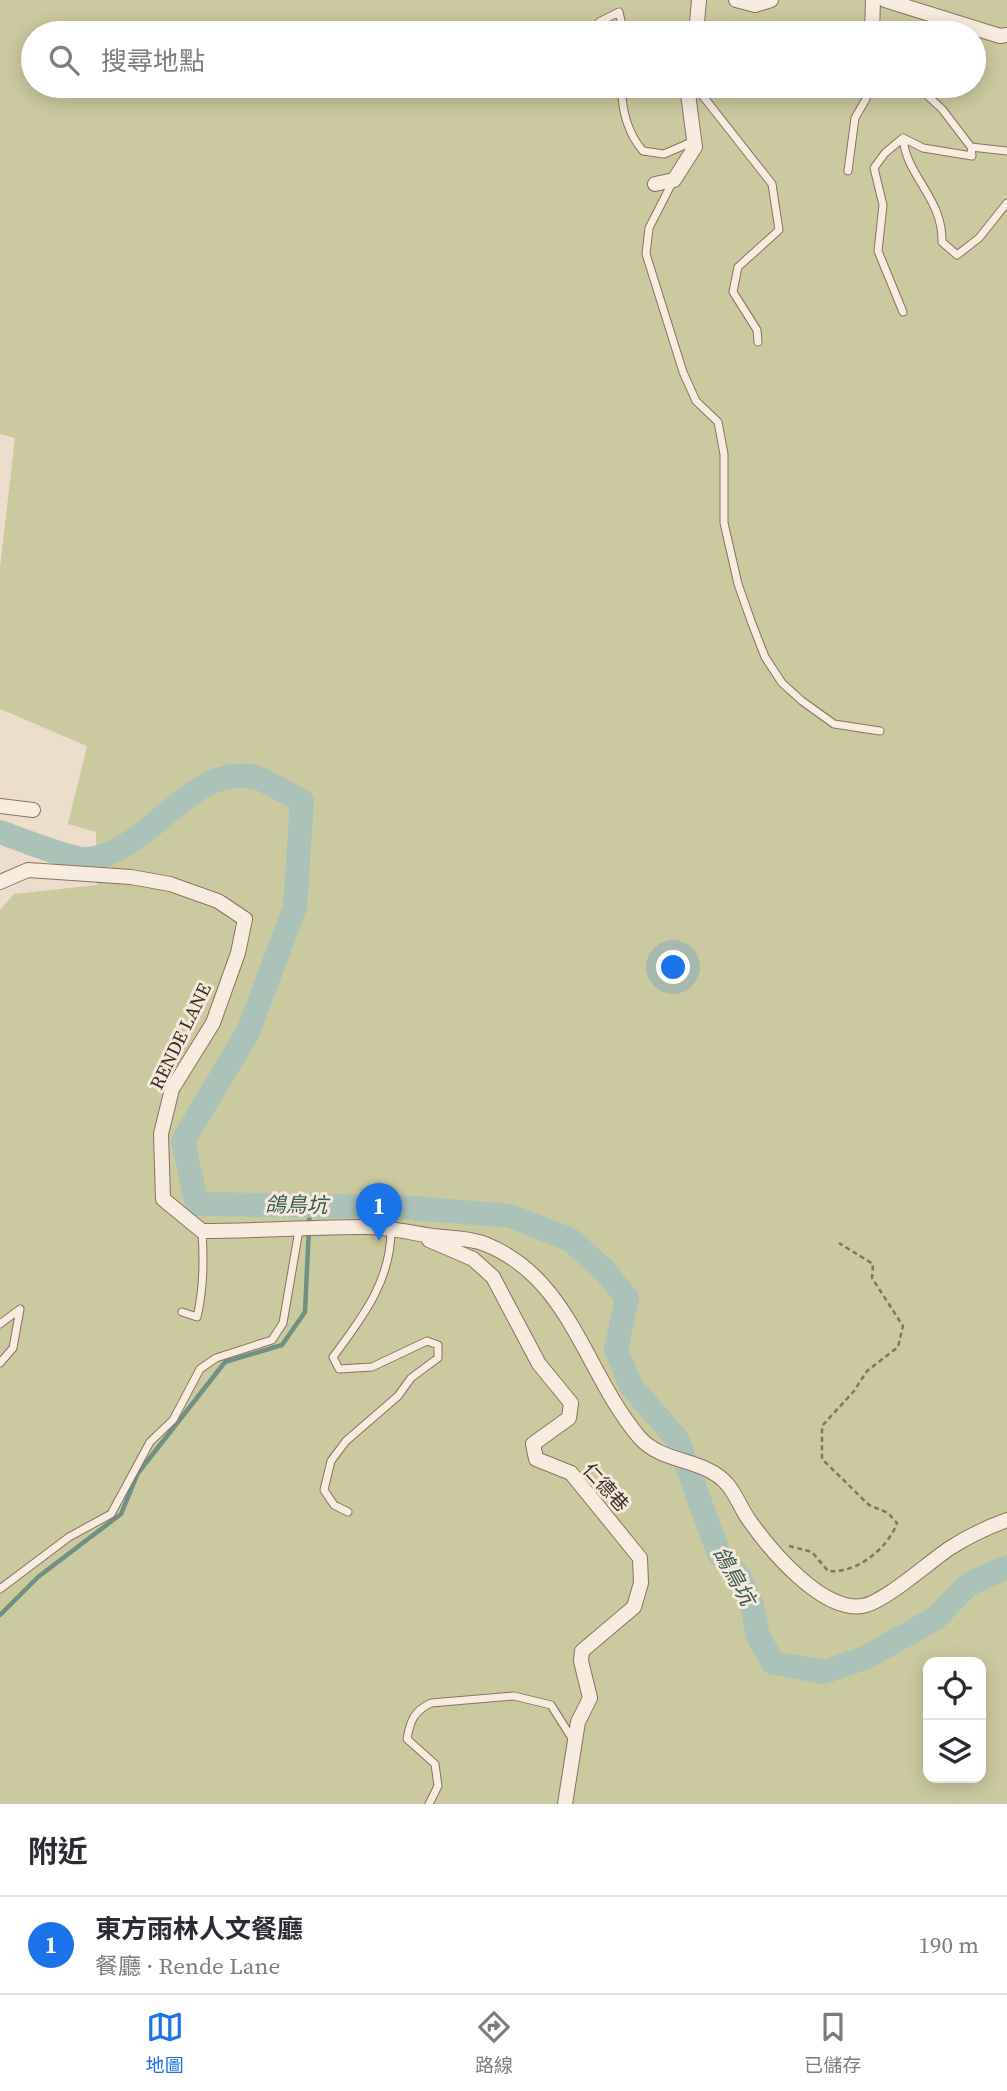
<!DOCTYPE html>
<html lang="zh-TW">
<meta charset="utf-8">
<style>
:root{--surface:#fff;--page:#f7f7f7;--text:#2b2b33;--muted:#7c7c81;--line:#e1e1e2;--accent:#1a73e8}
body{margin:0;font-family:"Source Serif 4","Noto Sans TC",serif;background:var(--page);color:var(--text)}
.controls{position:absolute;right:21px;bottom:21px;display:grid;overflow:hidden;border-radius:14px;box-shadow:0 4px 18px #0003}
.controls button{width:63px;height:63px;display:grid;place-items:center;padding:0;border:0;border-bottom:2px solid var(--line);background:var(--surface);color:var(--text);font:35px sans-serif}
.you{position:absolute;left:674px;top:968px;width:24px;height:24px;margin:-18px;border:5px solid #fff;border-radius:50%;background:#1a73e8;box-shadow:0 0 0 10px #1a73e833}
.badge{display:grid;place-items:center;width:46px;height:46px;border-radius:50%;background:var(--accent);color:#fff;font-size:23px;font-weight:700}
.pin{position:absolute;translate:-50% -58px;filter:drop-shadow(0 2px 4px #0008)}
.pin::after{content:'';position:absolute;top:37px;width:24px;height:21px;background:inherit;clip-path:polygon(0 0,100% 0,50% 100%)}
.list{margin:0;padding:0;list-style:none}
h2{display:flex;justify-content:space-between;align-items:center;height:91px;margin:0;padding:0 28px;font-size:30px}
h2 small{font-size:23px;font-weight:400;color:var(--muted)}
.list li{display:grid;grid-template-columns:46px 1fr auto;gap:21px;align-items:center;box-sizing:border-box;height:98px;padding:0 28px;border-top:2px solid var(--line)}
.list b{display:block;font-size:26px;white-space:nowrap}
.list p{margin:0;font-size:23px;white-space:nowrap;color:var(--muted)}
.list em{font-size:23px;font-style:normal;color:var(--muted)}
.icon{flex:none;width:38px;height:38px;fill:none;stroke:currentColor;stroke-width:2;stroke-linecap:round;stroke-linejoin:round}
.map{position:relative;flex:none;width:1007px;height:1804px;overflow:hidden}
.search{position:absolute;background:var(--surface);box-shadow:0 4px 18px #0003;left:21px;right:21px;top:21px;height:77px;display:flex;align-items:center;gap:18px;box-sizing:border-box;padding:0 24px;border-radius:38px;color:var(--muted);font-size:26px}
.sheet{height:189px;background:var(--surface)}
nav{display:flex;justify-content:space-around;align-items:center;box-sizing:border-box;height:98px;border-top:2px solid var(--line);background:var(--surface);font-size:19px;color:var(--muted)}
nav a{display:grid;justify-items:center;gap:4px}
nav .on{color:var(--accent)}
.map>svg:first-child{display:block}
.green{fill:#cbca9e;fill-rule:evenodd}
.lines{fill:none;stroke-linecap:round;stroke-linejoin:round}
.stream{stroke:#719084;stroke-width:4.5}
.river{stroke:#abc2b8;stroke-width:24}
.lane-casing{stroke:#89705f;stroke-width:9}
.street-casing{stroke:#89705f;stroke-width:16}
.path{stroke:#89705f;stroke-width:2.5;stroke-dasharray:5 3.5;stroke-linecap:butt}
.lane{stroke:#f8ecde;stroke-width:7}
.street{stroke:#f8ecde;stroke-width:14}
.labels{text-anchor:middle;stroke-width:6;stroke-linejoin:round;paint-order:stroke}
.street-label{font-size:19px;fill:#3b2a22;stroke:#f5e9da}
.water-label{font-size:21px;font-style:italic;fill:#325a52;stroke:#f5e9da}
</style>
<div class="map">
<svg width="1007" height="1804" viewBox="0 0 1007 1804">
<rect width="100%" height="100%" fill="#eddecb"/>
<path class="green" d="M0 0H1007V1804H0V910L14 894 97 885 96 832 68 824 87 746 0 709V567L15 438 0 434ZM33 33H974V86H33ZM928 1662H981V1778H928Z"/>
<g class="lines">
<path class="stream" d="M0 1615 38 1577 121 1514 138 1473 225 1362 282 1345 305 1312 310 1205"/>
<path class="river" d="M0 832C17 838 72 860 87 859 150 853 191 762 255 777 261 778 293 796 302 801L295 907 248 1032 183 1141 197 1204 401 1207 510 1216 571 1240 604 1270 627 1298 616 1350 631 1386 677 1439 719 1554 740 1578 752 1605 758 1636 773 1663 824 1672 865 1658 936 1618 969 1584 1007 1567"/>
<defs>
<path id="lane" d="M594 33 599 22 619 12 624 33
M622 86C621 109 628 134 643 151L664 154 694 141
M695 86 772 184 779 230 738 267 733 292 757 330 758 342
M917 86 942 109 971 147 1007 151
M903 138 923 148 972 156 971 147
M848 171 855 118 866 99 868 86
M673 181 649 228 646 254 683 372 696 401 718 422 724 454V523L738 584 751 621 765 657 782 683 802 701 834 724 880 731
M903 312 878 251 883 205 874 168 885 153 903 138C906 176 943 198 942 242L957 255 979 238 1007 203
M182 1312 197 1317C204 1288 204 1261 202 1232
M0 1324 20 1309 13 1348 0 1363
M348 1512 334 1505 324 1490 331 1461 346 1441 398 1396 411 1378 438 1358V1345L427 1341 372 1367 339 1369 333 1357C362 1318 391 1281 391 1230
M0 1589 69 1537 111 1514 150 1442 173 1420 200 1369 216 1358 272 1340 283 1323 299 1230
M429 1804 438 1786 435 1764 407 1739C410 1721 414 1711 431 1703L514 1696 551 1705 573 1740"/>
<path id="street" d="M736 0 755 5 771 0
M885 0 1000 36 1007 35
M696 33 699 0
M872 33 873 0
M655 184 674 180 695 147 687 86
M0 806 33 810
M0 882 28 870 131 877 170 884 218 901 245 919 238 953 213 1023 172 1089 161 1134 163 1199 202 1231C256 1231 311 1227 365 1227 388 1227 411 1233 433 1236 450 1238 470 1238 485 1244 571 1278 585 1374 640 1438 663 1464 705 1458 727 1484 736 1494 741 1509 749 1520 770 1550 822 1612 862 1606 884 1603 930 1561 950 1548 967 1537 988 1527 1007 1520
M429 1240 473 1259 493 1277 539 1364 571 1403 569 1418 533 1444 536 1459 571 1473 640 1558 641 1583 634 1607 582 1651 581 1661 590 1698 578 1722 565 1804"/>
</defs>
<use href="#lane" class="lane-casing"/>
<use href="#street" class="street-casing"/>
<path class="path" d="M789 1546 812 1552 828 1571C857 1574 888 1548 897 1523L888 1513 869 1505 822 1459V1426L854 1391 867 1371 898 1347 903 1326 872 1278 873 1264 839 1243"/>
<use href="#lane" class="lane"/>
<use href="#street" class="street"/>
</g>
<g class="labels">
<g class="street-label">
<text transform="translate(180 1036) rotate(-64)" y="7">RENDE LANE</text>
<text transform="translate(606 1487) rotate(48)" y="7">仁德巷</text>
</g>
<g class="water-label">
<text transform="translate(296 1205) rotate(1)" y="7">鴿鳥坑</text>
<text transform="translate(734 1576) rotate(61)" y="7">鴿鳥坑</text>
</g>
</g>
</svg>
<div class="controls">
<button><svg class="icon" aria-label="locate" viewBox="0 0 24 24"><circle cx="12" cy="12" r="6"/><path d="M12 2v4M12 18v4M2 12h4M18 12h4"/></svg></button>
<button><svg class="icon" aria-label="layers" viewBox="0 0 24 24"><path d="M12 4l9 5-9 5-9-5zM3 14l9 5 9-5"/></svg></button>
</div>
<div class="you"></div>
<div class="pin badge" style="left:379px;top:1241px">1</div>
<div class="search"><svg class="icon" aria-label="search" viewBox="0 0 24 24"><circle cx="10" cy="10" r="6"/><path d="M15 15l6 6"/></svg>搜尋地點</div>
</div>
<section class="sheet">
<h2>附近<small></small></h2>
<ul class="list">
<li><span class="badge">1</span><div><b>東方雨林人文餐廳</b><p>餐廳 · Rende Lane</p></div><em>190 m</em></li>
</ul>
</section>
<nav>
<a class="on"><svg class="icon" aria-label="map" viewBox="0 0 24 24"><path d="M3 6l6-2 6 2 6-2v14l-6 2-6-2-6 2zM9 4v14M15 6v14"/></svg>地圖</a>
<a><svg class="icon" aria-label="directions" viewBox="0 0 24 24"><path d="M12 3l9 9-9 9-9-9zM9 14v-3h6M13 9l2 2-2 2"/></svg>路線</a>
<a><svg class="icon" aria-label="saved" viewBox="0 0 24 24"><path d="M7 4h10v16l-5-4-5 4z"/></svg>已儲存</a>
</nav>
